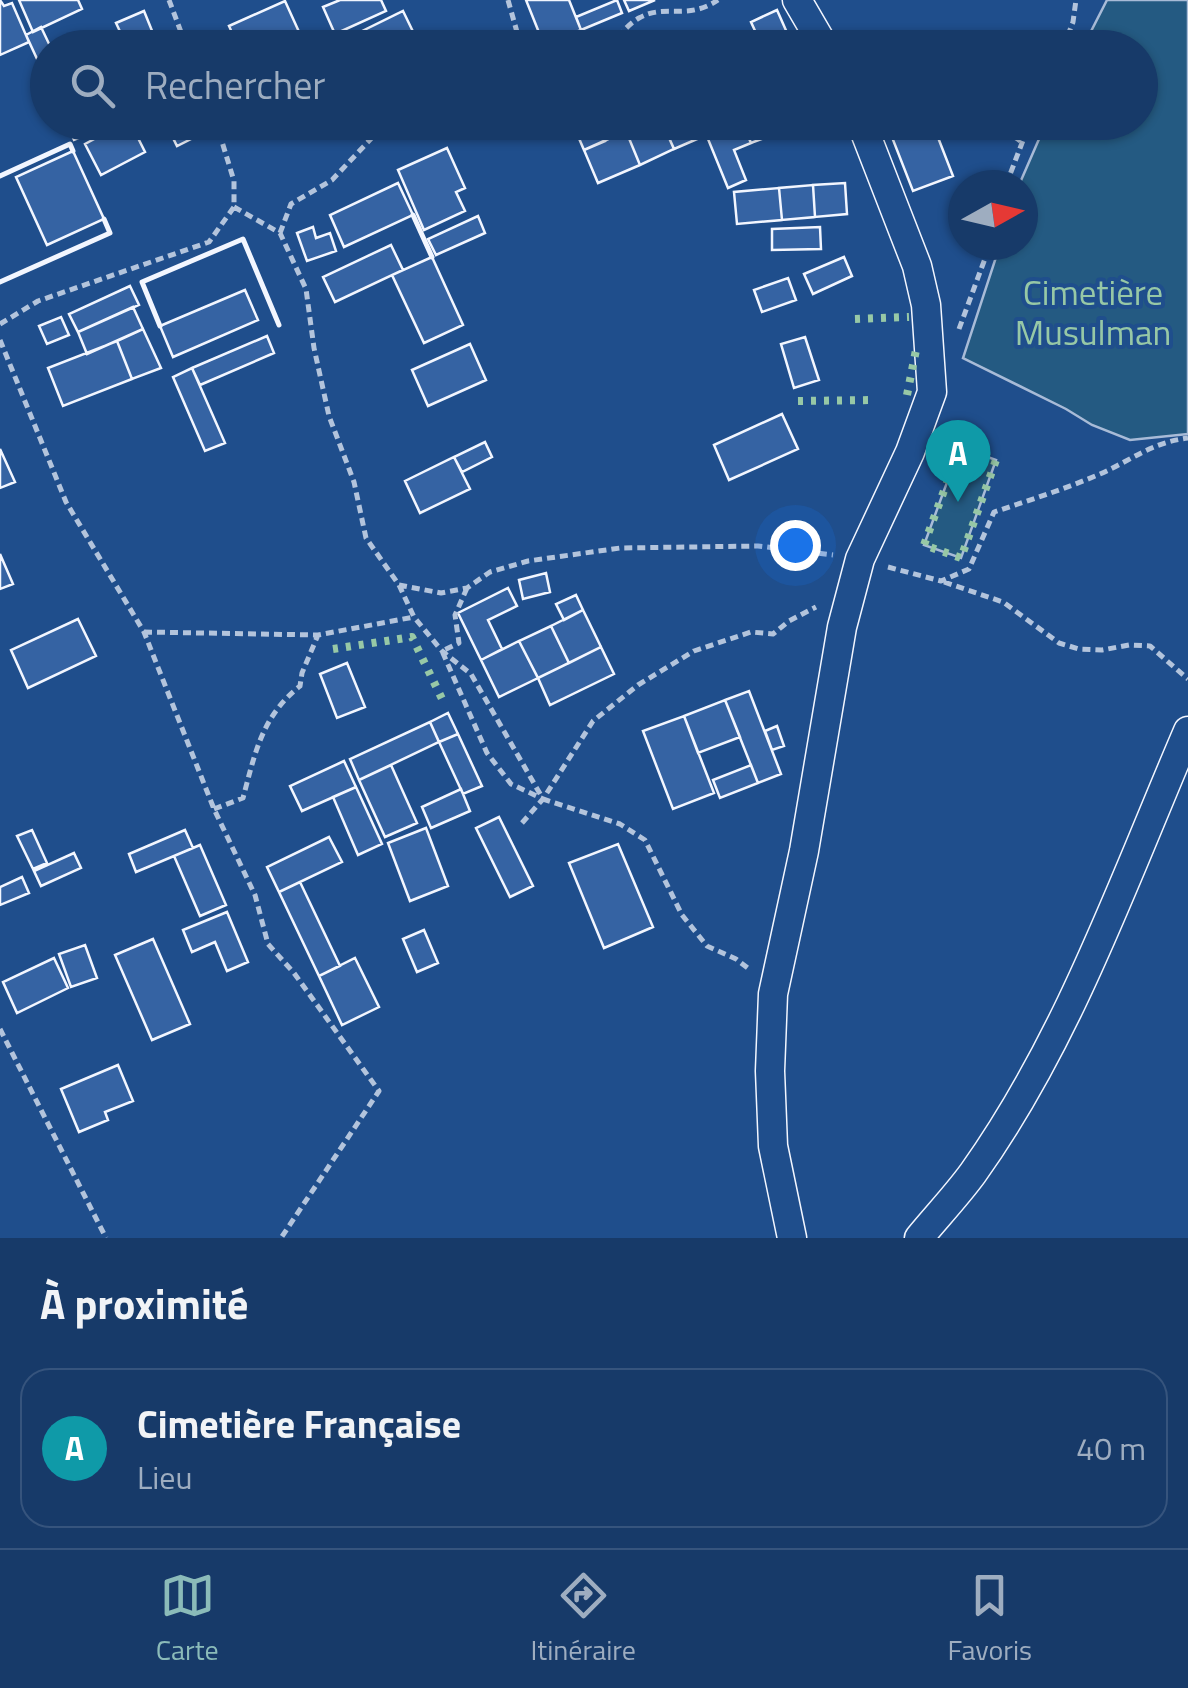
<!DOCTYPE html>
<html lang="fr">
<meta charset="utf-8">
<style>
:root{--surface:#173a69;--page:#20416f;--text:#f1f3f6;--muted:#9eadc0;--line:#36547d;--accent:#8bbbb9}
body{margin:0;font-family:"Titillium Web",sans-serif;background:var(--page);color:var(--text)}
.compass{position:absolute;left:948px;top:170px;width:90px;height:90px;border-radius:50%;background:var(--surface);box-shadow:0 2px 8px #0004;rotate:82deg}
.you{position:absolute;left:795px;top:545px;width:35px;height:35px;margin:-25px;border:8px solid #fff;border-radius:50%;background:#1a73e8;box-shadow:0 0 0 15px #1a73e833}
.badge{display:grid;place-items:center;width:65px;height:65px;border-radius:50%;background:var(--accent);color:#fff;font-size:32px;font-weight:700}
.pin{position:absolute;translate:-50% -82px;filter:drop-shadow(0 2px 5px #0008)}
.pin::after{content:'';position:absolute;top:52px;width:35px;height:30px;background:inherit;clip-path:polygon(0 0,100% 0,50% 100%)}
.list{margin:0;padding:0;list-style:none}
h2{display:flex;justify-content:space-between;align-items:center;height:130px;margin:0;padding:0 40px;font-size:42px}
h2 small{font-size:32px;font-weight:400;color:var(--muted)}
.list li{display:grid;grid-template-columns:65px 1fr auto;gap:30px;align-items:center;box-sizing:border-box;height:160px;margin:0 20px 20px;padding:0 20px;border:2px solid var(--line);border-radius:30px}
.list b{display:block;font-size:38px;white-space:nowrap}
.list p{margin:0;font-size:32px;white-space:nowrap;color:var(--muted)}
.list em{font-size:32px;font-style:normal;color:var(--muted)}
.icon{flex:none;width:55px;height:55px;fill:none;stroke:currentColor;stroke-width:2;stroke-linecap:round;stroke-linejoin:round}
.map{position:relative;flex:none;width:1188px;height:1238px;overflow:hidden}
.search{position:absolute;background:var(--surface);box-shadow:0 2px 8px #0004;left:30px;right:30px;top:30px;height:110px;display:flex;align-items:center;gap:25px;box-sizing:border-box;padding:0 35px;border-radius:55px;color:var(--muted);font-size:38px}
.sheet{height:310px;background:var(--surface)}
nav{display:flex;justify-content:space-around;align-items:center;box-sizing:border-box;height:140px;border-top:2px solid var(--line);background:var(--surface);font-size:28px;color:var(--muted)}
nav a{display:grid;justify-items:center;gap:5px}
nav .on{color:var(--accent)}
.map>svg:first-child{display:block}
.green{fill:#245a82;stroke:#a8bbd7;stroke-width:2.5}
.building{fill:#3563a3;stroke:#f2f6ff;stroke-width:2.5}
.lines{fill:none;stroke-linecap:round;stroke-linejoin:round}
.minor-casing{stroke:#f2f6ff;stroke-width:31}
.path{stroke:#b3c4dc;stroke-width:5;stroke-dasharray:8 5;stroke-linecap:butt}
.minor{stroke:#1f4e8c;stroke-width:28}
.hedge{stroke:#97c8a6;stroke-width:8;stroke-dasharray:5 8;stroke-linecap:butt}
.wall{stroke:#f2f6ff;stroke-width:5}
.labels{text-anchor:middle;stroke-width:8;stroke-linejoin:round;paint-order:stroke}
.park-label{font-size:35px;fill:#97c8a6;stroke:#1f4e8c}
</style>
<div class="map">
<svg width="1188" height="1238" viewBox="0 0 1188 1238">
<rect width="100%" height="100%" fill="#1f4e8c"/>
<path class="green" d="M1107 0H1188V434L1130 440 1092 425 1066 409 963 358 1000 245H1023V185H1019L1046 123 1140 122V48L1083 47Z
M960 447 996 460 961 558 924 545Z"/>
<path class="building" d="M0 0 4 6 12 3 29 42 0 55Z
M19 0H78L82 9 33 32Z
M340 0H381L386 11 335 34 323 7Z
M526 0H569L581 30 544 45Z
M617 0 622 13 581 30 576 17Z
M624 0H655L629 11Z
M285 1 305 45 239 48 229 26Z
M777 10 792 44 763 48 751 22Z
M144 11 159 48H140L136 37 125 42 116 23Z
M403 11 420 46 348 48 344 40Z
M41 27 51 48H48V56L38 61 26 35Z
M136 37 140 48H112L125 42Z
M48 56V82L38 61Z
M66 122H93L96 131 74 140Z
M126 122H130L145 152 101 175 85 144Z
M165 122H193L199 135 177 146Z
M572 122H601L597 124 605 141 584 150Z
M646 122H662L674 149 640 165 626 131Z
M662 122H698L704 136 674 149Z
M749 122H776L780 132 751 143 743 125Z
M776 122H801L780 132Z
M899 122H932L953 176 913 191 888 127Z
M743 125 751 143 734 150 746 180 728 188 708 139Z
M626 131 640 165 598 183 584 150Z
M447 148 465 188 456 192 465 211 424 230 398 170Z
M73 151 104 219 47 245 16 177Z
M398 183 413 215 344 247 330 215Z
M845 183 847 214 815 217 813 185Z
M813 185 815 217 782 220 779 188Z
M779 188 782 220 737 224 734 192Z
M478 216 485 233 436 255 428 239Z
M313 227 316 238 330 233 336 251 307 261 297 233Z
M820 227 821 249 772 250V229Z
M391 245 403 270 335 302 323 277Z
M432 257 463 325 424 343 392 275Z
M844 257 852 276 813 294 804 274Z
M788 278 796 300 762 312 754 290Z
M130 286 139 305 78 332 69 314Z
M245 290 258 320 173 357 160 326Z
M133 307 143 329 87 354 78 332Z
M61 317 69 335 47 344 39 326Z
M143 329 161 368 132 379 117 341Z
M267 336 274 353 200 385 192 368Z
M805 337 819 380 794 388 781 344Z
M117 341 132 379 63 406 48 368Z
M470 344 486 380 428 406 412 370Z
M192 368 225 443 205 451 173 377Z
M782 414 798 449 729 480 714 445Z
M485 442 492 457 462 472 454 457Z
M0 449 15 482 0 488Z
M454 457 470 489 420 513 405 481Z
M0 554 13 584 0 589Z
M546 573 550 592 523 599 519 580Z
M508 588 517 606 488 620 502 649 481 660 458 613Z
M576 595 583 610 564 620 556 604Z
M583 610 601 647 569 663 551 626Z
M78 619 96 656 28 688 11 650Z
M551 626 569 663 538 678 519 641Z
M519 641 538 678 499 697 481 660Z
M601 647 614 674 550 705 538 678Z
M347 663 365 707 337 718 320 674Z
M749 691 781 774 758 783 725 700Z
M725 700 740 737 698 753 684 716Z
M448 713 458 734 439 742 430 722Z
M684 716 714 793 673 809 643 731Z
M430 722 439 742 359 780 350 759Z
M777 726 784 746 772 750 765 731Z
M458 734 482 786 463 794 439 742Z
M344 761 356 787 302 811 290 786Z
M391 765 417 823 385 837 359 780Z
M751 765 758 783 720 798 713 780Z
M356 787 382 844 358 855 333 797Z
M461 789 470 811 431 828 422 807Z
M499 817 533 886 510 897 476 828Z
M426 828 448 886 410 901 388 843Z
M32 830 47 863 33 869 17 836Z
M185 830 193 848 136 872 129 854Z
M329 837 342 862 279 892 267 867Z
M618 844 653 927 604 948 569 863Z
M200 845 226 905 200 916 174 856Z
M74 853 81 868 41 886 34 871Z
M22 877 29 893 0 905V887Z
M300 882 340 966 319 976 279 892Z
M227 912 248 962 227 971 215 942 192 952 183 930Z
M424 930 438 963 417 972 403 939Z
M153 939 190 1024 152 1040 115 955Z
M85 945 97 978 71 987 59 954Z
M54 958 68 988 17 1013 3 982Z
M355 958 379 1007 342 1025 319 976Z
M118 1065 133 1101 105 1112 108 1120 79 1132 61 1089Z"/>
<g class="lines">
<defs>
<path id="minor" d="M797 0 825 48
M792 1238 773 1146 770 1071 773 994 804 851 842 627 860 559 910 452 932 392 926 305 917 266 861 122
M919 1238C937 1216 957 1195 973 1173 1068 1040 1124 880 1188 731"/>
</defs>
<use href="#minor" class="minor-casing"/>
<path class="path" d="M169 0 187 48
M508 0 517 32 530 48
M610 48C618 37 627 25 639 18 666 3 687 21 718 0
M1063 48 1073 22 1076 0
M992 122 1022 142
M1006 185 1030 122
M234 207 280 233 306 289 314 348 329 416 354 482 366 538 399 585 414 617 442 651 471 674 543 799 620 824 645 840 682 915 707 946 736 959 749 969
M280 233 291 204 332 180 383 126 391 122
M0 324 38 301 209 242 234 207V181L216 122
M959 329 990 245
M0 340 66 502 144 632 214 809 255 895 268 944 294 973 379 1091 281 1238
M888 567 941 581 969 569 994 512C1030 500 1065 489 1100 474 1134 459 1150 443 1188 438
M944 582 1003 602 1059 643 1079 649 1102 650 1129 645 1150 646 1188 679
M399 585 441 593 467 588 490 572 528 561 620 548 758 546 833 555
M467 588 455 615 459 643 442 651 487 753 511 784 543 799
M144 632 318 635 414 617
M214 809 243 798C255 753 262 716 300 686L302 673 318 635
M522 823 543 799 593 721 638 685 694 651 751 632 773 634 789 621 816 607
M0 1029 106 1238"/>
<use href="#minor" class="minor"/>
<path class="hedge" d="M855 319 909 317
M907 395 917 345
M798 401 876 400
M960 447 996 460 961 558 924 545Z
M333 649 412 637 444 703"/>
<path class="wall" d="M828 122 831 128
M0 176 70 144 73 151
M413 215 432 257
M0 282 110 233 104 219
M160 326 142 282 243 239 279 325"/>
</g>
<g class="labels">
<g class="park-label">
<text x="1093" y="305">Cimetière<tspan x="1093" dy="40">Musulman</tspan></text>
</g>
</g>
</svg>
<svg class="compass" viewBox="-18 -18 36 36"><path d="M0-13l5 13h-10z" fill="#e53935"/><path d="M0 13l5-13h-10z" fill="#9eadc0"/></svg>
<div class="you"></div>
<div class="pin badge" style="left:958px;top:502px;background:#0f9aa8">A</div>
<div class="search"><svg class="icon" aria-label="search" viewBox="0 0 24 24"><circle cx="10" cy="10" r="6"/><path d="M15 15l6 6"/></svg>Rechercher</div>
</div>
<section class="sheet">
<h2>À proximité<small></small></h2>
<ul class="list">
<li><span class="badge" style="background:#0f9aa8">A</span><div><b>Cimetière Française</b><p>Lieu</p></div><em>40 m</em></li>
</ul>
</section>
<nav>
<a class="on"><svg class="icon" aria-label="map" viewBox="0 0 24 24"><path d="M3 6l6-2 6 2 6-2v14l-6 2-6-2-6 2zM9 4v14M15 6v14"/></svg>Carte</a>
<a><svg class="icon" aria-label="directions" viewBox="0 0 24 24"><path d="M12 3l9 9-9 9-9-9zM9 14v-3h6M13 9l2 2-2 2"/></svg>Itinéraire</a>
<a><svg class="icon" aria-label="saved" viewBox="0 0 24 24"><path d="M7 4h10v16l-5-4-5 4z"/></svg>Favoris</a>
</nav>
